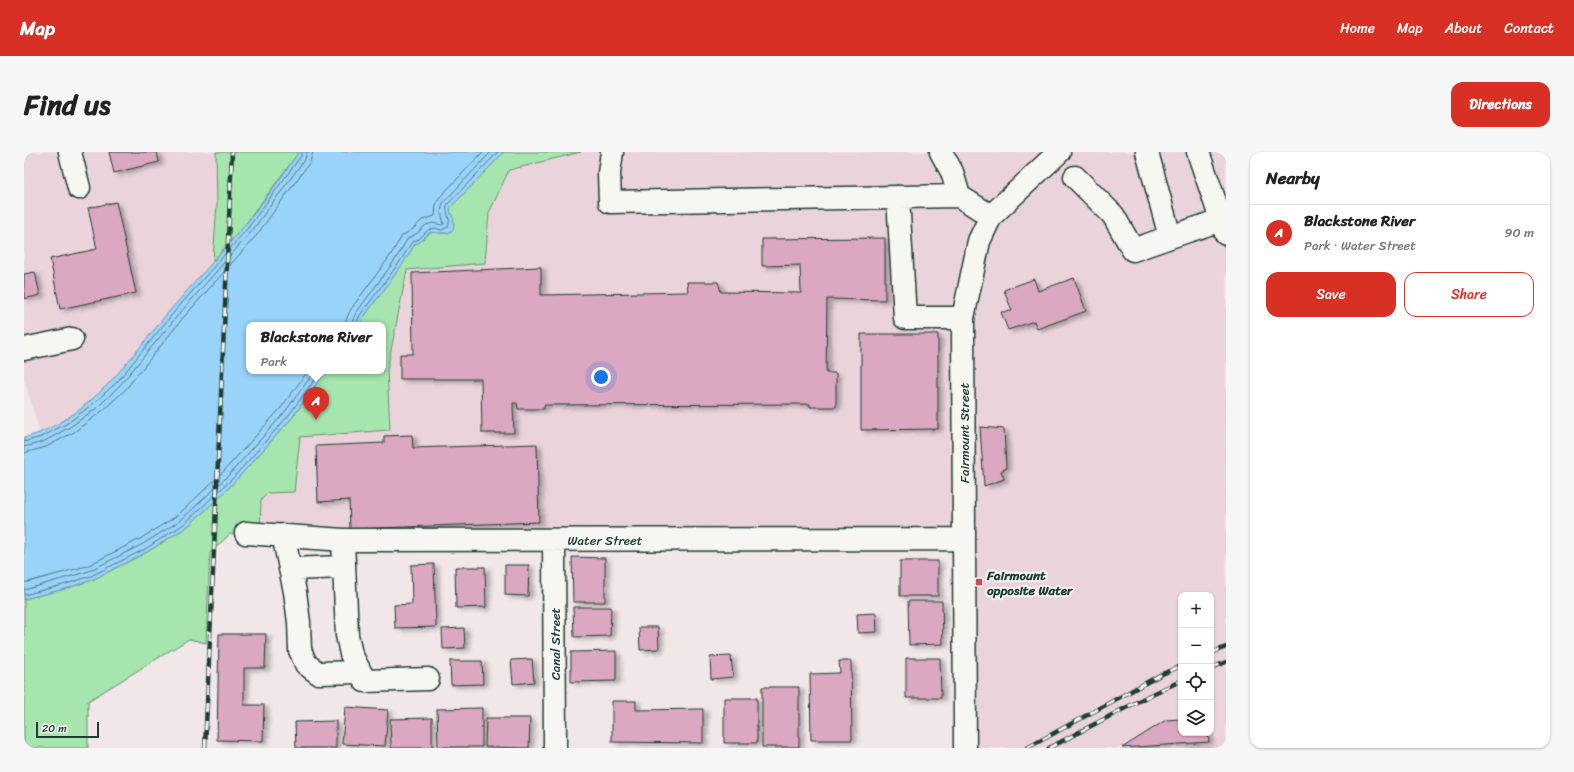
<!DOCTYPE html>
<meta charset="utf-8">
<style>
:root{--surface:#fff;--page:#f6f6f6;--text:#222;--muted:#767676;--line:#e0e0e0;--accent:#d93025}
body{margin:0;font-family:Sriracha,sans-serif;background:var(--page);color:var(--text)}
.controls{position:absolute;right:12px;bottom:12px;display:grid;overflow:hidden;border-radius:8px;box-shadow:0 1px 3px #0004}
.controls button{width:36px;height:36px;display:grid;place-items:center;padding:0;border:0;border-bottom:1px solid var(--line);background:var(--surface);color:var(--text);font:20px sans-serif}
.scale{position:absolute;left:12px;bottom:10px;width:63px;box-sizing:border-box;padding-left:4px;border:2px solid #1f3d34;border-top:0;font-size:11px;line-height:14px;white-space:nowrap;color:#1f3d34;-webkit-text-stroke:3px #f6f6f2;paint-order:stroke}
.you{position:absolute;left:577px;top:225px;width:14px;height:14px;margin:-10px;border:3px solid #fff;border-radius:50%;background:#1a73e8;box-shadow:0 0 0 6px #1a73e833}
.badge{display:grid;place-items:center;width:26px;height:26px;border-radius:50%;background:var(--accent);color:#fff;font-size:13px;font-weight:700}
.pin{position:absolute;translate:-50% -33px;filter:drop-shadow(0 1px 2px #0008)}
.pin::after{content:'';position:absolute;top:21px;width:14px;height:12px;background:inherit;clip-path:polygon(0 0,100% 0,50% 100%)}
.popup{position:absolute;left:222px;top:170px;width:140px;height:52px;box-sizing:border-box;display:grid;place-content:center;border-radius:8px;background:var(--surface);filter:drop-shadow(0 1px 3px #0005);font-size:13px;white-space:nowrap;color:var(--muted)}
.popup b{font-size:15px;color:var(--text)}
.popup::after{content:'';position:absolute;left:50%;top:100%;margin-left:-8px;border:8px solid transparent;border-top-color:var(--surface)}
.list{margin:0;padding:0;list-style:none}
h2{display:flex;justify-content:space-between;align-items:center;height:52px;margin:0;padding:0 16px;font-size:17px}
h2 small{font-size:13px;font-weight:400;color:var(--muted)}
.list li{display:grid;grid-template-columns:26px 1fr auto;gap:12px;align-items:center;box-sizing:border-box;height:56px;padding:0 16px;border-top:1px solid var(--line)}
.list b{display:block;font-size:15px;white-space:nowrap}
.list p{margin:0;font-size:13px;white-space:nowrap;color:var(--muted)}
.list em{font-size:13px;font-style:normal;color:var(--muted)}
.actions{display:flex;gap:8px;padding:12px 16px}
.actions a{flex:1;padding:9px 0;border:1px solid var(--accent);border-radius:12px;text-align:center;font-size:14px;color:var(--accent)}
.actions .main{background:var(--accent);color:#fff}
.icon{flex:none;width:22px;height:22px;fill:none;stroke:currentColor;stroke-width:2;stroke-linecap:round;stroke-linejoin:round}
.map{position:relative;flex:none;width:1202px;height:596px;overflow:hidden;border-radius:12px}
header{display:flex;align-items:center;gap:24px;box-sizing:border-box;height:56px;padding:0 20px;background:var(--accent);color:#fff}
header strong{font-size:19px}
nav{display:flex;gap:22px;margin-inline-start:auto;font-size:14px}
.intro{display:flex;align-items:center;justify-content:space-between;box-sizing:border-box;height:96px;padding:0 24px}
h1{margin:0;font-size:28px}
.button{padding:10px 18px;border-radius:12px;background:var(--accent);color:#fff;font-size:14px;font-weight:700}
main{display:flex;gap:24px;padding:0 24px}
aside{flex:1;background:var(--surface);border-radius:12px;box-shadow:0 1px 3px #0004}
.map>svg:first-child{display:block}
.built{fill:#ebd3dc;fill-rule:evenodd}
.green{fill:#a6e5ad;stroke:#629170}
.water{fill:#9ad3fa;stroke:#6997ab}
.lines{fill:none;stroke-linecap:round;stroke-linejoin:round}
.shore{stroke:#507983;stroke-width:1}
.building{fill:#dca7c0;stroke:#1f3d34;filter:url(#shadow)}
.minor-casing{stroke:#1f3d34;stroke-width:25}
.minor{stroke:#f6f6f2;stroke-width:22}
.rail-casing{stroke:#1f3d34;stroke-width:4.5}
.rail{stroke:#f6f6f2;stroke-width:3;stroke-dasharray:9;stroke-linecap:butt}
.poi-dot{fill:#d1495b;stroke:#f6f6f2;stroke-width:1.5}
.labels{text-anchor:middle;stroke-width:4;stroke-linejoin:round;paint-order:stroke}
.street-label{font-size:13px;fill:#1f3d34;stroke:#f6f6f2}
.poi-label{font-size:13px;font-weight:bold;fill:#1f3d34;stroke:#f6f6f2;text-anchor:start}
</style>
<header>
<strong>Map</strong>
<nav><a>Home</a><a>Map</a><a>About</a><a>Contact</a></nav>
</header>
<div class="intro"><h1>Find us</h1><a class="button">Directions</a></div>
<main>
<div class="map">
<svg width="1202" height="596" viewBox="0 0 1202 596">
<defs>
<filter id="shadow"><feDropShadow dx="4.5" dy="2.5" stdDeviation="2" flood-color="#0004"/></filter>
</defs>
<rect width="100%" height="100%" fill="#f1e6e8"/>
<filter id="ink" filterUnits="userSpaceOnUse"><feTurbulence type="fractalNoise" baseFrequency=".025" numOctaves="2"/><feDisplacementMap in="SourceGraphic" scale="8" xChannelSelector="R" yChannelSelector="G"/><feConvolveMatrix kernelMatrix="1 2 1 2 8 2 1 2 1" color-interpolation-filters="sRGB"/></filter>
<g filter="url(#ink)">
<path class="built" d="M0 0H192L193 52 189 109 148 156 90 227 68 248 42 267 16 281 0 227Z
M557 0H1202V596H937L935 393 236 382 237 341 270 339 276 285 366 278 363 218 383 118 461 111 465 61 485 18ZM1157 443H1187V581H1157Z"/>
<path class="green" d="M192 0H275L220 74 189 109 193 52Z
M480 0H557L485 18 465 61 461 111 383 118 363 218 366 278 276 285 270 340 244 341 237 348 236 382H206L186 401 182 491 165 487 64 549V596H0V447L41 437 68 428 123 400 163 375 202 339 268 266 302 219H359V173H336L339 166 378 113 391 92C399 90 400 84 407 81 411 79 417 82 423 81L428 63 426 60V56Z"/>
<path class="water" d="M275 0H480L426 56C426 61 430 65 430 71 430 88 412 78 405 81 399 85 399 90 391 92L378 113 339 166 336 173H225V219H302L268 266 202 339 163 375 123 400 68 428 41 437 0 447V286C67 267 105 207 147 157 171 129 196 103 219 75 239 52 257 25 275 0Z"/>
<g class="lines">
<path class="shore" d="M321 173 322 168 327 157 366 104 378 84 389 77 398 68 411 64 412 53 415 46 459 0
M327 173 332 161 371 108 384 86 392 82 402 73 409 71 418 73 420 72 417 60 419 51 467 0
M332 173 336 163 375 111 388 90 395 87 404 78 411 76 418 78 424 75C428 67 421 61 423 53L474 0
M0 290 17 285 44 271 70 251 93 230 151 159 223 77 277 4 278 0
M0 295 19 290 46 275 74 255 96 233 155 162 227 80 281 7 283 0
M0 301 22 295 50 280 78 259 101 238 159 166 232 84 286 10 289 0
M0 431 63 414 116 387 154 363 199 320 256 257 284 219
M0 438 65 419 119 392 157 368 204 324 260 261 291 219
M0 443 39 433 67 424 121 397 160 372 207 328 264 264 297 219"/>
</g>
<path class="building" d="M85 0H133L135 10 90 21Z
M92 50 112 141 36 157 26 107 73 97 64 56Z
M861 86V148L803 147 802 221H812V255H786V252L520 253V257H494L493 251H489L490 281H458L457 227H376V202H389L388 121 517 115V143L664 140 663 130H694L697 140 777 141 776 113 738 114V87Z
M11 120 16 143 0 147V122Z
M1050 126 1062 159 1013 177 1010 169 984 178 977 160 988 159 980 138 1010 127 1014 139Z
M837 182H914V277L837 278Z
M956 275 980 277 982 316 977 319 980 327 960 334Z
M388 283 389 296 513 292 515 370 326 377 325 348 294 350 292 294 360 291V284Z
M548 405 581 406V450H549Z
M876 409H914V444H876Z
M410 412 412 475 371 476 370 453 388 452 387 413Z
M481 413H505L504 444 481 443Z
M431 415H461L462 455 432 456Z
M884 449H918L919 492 885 493Z
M549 455H587L586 484 550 485Z
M852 461 853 480 834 481 833 462Z
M615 475H634L635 497 616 498Z
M440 476 441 496 419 497 418 477Z
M195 482H242L241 516H220V553H240L239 589 193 588Z
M592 499V529L547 530V500Z
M707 504 709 525 687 527 686 505Z
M882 506H916L917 546H882Z
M508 507 510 530 489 532 487 508Z
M426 509H458L459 532 427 533Z
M815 509H827L828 588H787L786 522 816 521Z
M738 535H775V595H738Z
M700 546H733V591H700Z
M588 549H612V558L679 557V591L588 590Z
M321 555 364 558 361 594 318 592Z
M458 556V595H414L413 557Z
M408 566V596H367L366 567Z
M462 566H506L505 596 461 595Z
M1157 567V581H1184L1185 590 1098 596 1142 568Z
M312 569V596H272L271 570Z"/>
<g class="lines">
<defs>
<path id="minor" d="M46 0 55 36
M588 0 585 21 586 50 935 44 967 64
M917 0 928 20 935 44
M1174 0 1202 82
M1051 25 1089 63 1109 98 1146 85 1123 0
M874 45 881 166H939
M1146 85 1197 68
M0 197 48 187
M222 381 319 388 940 387
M259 383 271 440 275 470 276 498 282 512 294 521 336 520
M319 388 323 483 327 502 341 529 404 527
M530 388 531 596
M266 417 320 415
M941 596 939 166 955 89 967 64 1035 0"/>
</defs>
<use href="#minor" class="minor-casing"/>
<use href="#minor" class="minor"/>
<defs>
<path id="rail" d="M1187 501 1202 495
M1187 516 1202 510
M181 596 208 0
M1003 596 1138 522 1157 514
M1025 596 1130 541 1157 529"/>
</defs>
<use href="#rail" class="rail-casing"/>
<use href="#rail" class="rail"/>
</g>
</g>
<rect class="poi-dot" x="951" y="426" width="8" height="8" rx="2"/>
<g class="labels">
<g class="street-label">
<text transform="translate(940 281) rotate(-90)" y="5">Fairmount Street</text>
<text x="581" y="393">Water Street</text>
<text transform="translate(531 492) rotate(-90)" y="5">Canal Street</text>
</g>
<g class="poi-label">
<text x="963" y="428">Fairmount<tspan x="963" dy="15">opposite Water</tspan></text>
</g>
</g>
</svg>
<div class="controls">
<button>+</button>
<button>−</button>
<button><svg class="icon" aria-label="locate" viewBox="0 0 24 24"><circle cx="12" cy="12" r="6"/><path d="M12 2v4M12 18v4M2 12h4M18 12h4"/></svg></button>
<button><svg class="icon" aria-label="layers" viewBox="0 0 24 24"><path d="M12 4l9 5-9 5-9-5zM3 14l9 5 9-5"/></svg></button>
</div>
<div class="scale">20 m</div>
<div class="you"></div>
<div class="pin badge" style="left:292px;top:268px">A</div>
<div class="popup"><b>Blackstone River</b>Park</div>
</div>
<aside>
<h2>Nearby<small></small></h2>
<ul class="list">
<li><span class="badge">A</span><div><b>Blackstone River</b><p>Park · Water Street</p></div><em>90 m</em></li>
</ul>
<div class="actions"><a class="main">Save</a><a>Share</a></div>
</aside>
</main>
